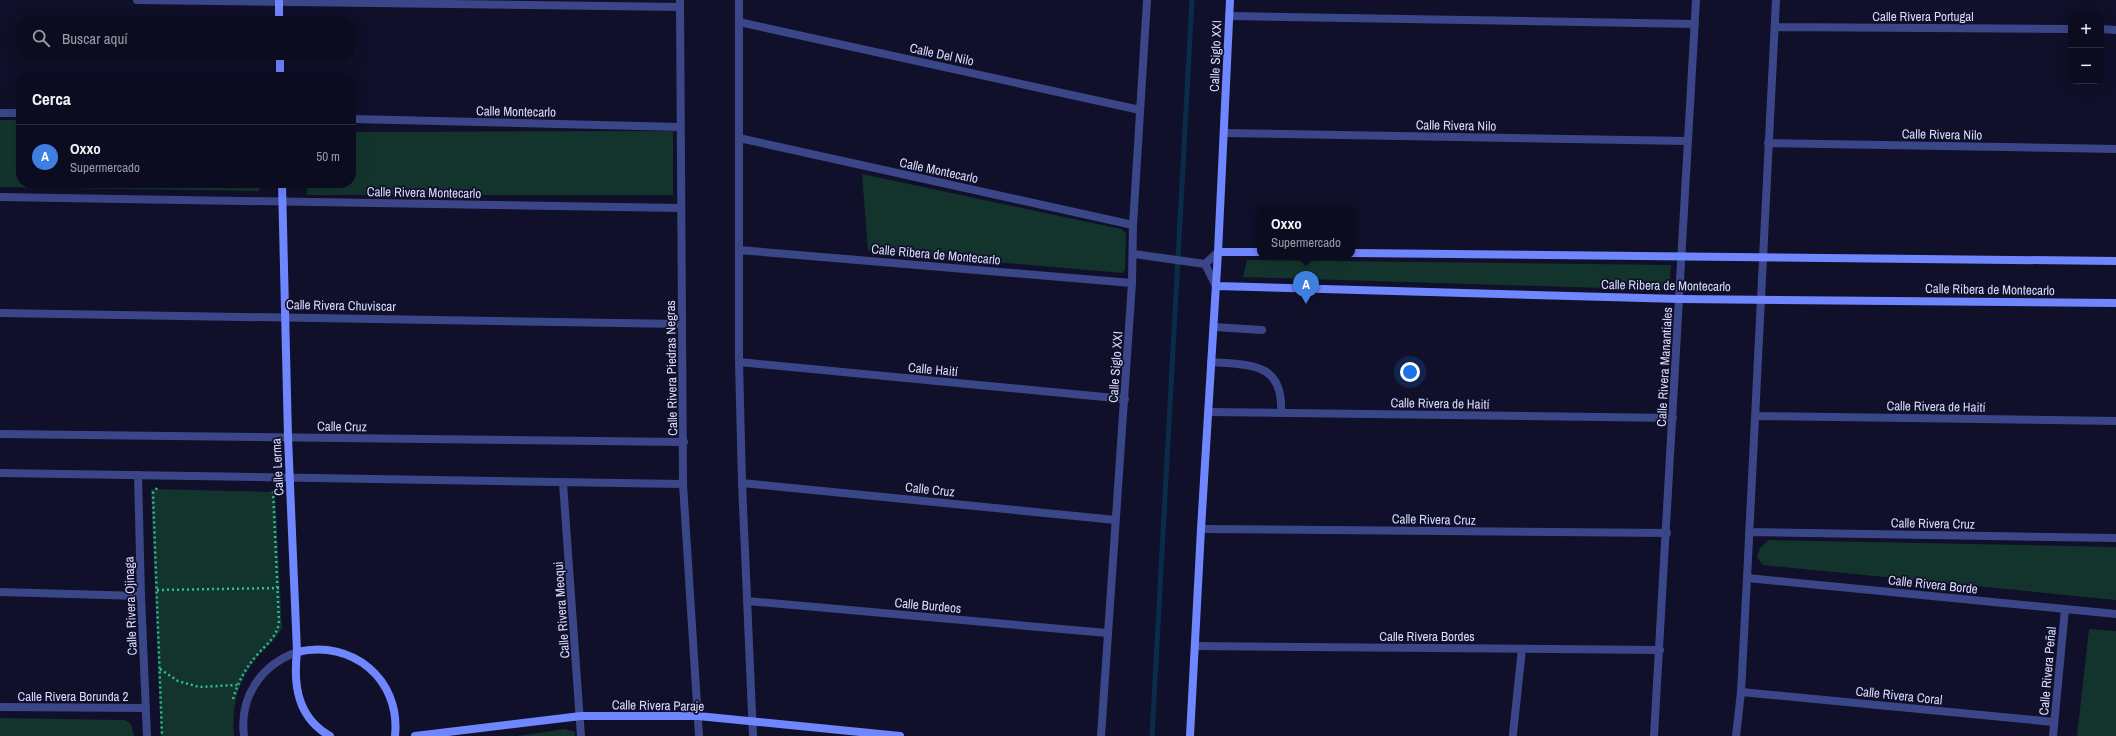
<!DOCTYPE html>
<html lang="es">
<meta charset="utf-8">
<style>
:root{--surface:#0c0c20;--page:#1a1a2d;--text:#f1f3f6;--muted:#9a9ba5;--line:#2c2c3e;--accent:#05ffeb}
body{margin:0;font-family:"Archivo Narrow",sans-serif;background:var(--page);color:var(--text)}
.controls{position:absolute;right:12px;top:12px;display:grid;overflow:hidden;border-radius:8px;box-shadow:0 4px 16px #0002}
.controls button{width:36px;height:36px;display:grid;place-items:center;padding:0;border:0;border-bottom:1px solid var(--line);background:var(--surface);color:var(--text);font:20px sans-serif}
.you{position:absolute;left:1410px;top:372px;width:14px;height:14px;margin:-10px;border:3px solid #fff;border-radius:50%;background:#1a73e8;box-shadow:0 0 0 6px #1a73e833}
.badge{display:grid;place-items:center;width:26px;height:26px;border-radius:50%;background:var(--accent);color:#fff;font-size:13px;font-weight:700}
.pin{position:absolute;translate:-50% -33px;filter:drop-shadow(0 1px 2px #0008)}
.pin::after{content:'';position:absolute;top:21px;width:14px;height:12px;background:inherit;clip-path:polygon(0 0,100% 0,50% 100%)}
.popup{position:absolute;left:1257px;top:206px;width:98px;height:52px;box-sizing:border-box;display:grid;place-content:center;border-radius:8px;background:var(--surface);filter:drop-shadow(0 1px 3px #0005);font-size:13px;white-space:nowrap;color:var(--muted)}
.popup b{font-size:15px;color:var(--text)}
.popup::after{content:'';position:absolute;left:50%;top:100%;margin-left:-8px;border:8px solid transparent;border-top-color:var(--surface)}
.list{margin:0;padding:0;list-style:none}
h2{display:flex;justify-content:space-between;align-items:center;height:52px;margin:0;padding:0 16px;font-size:17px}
h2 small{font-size:13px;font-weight:400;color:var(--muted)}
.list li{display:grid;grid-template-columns:26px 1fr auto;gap:12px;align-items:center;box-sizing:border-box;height:64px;padding:0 16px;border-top:1px solid var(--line)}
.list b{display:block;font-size:15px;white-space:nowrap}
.list p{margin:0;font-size:13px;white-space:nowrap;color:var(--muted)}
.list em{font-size:13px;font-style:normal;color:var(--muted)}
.icon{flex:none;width:22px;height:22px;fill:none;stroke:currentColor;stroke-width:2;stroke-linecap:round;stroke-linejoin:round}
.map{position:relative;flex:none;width:2116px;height:736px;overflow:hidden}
.search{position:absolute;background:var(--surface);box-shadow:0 4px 16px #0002;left:16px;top:16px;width:340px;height:44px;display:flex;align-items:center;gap:10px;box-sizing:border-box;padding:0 14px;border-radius:16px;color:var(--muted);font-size:15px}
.panel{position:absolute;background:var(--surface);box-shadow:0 4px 16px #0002;left:16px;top:72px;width:340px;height:116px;border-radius:16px}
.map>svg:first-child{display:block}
.green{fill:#13342d}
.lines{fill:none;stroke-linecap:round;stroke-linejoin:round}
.stream{stroke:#0a2c49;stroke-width:5}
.path{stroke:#2fbd9b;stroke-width:2.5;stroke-dasharray:2 3;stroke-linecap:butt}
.lane{stroke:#3b4689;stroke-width:8}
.street{stroke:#3b4689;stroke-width:8}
.secondary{stroke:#7086ff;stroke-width:8}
.labels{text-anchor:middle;stroke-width:3.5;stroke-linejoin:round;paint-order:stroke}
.street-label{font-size:13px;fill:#d9dbff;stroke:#10102a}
</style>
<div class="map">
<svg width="2116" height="736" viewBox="0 0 2116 736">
<rect width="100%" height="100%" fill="#10102a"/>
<path class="green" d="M0 120H21V183H259V191L0 187Z
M673 131V195H307V183H351V132Z
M862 174 1121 229 1126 233 1125 270 1122 273 868 251Z
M1247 260 1671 265 1669 290 1243 277Z
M151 489 275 492 282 628C276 639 268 645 260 654 239 677 231 705 234 736H161Z
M1769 540 2116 547V600L1763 565 1757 557 1760 548Z
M2089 629 2116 631V736H2077Z
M0 718 125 720 131 724 134 736H0Z
M565 729 575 732V736H518Z"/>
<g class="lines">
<path class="stream" d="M1152 736 1192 0"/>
<path class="path" d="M157 488 153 493 162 736
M157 590 280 588
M160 669 178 681 199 687 237 685
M233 699C238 682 245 669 256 656 266 645 276 638 279 623L273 490"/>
<path class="lane" d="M1214 327 1262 330
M1211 362C1250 365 1284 362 1281 413
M1513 734 1522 649
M244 736C239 697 261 665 297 652"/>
<path class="street" d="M137 0 680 7
M680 0 683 484 699 736
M739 0V362L742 483 753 736
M1229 16 1695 24
M739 22 1140 110
M1775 27 2071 29
M2101 29 2116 30
M0 113H21
M351 119 680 127
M1224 133 1687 141
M739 138 1133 225
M1768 143 2116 149
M0 197 680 208
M739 250 1132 283
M1134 254 1205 264
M1205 264 1216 286
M1205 264 1218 252
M0 313 682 324
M739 362 1125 399
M1208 412 1673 418
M1756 416 2116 421
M0 434 684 442
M0 473 683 484
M138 475 141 596 147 736
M563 483 581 736
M742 483 1116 520
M1201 529 1667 533
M1749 532 2116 538
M1747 578 2116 614
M0 592 141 596
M747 601 1107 633
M1195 646 1660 650
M1741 692 2054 722
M0 707 146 708
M1101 736 1132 283 1133 225 1147 0
M1654 736 1696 0
M1736 736 1741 692 1747 578 1776 0
M2053 736 2065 609"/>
<path class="secondary" d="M279 0V21
M280 55V77
M282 183 288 437 297 652C293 686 298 718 330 736
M1218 252H1260
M1352 253 2116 261
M1216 286 1680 299 2116 303
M297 652C352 639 401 679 395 736
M415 736 581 716H698L900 736
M1190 736 1201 529 1218 252 1230 0"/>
</g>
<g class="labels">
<g class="street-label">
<text x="1923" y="21">Calle Rivera Portugal</text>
<text transform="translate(942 54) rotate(12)" y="5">Calle Del Nilo</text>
<text transform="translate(1215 56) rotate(-88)" y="5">Calle Siglo XXI</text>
<text transform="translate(516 111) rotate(1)" y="5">Calle Montecarlo</text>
<text transform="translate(1456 125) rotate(1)" y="5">Calle Rivera Nilo</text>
<text transform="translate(1942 134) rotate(1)" y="5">Calle Rivera Nilo</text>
<text transform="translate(939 170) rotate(12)" y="5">Calle Montecarlo</text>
<text transform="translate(424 192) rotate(1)" y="5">Calle Rivera Montecarlo</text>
<text transform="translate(936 254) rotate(5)" y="5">Calle Ribera de Montecarlo</text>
<text transform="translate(1666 285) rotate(1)" y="5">Calle Ribera de Montecarlo</text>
<text transform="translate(1990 289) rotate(1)" y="5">Calle Ribera de Montecarlo</text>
<text transform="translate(341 305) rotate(1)" y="5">Calle Rivera Chuviscar</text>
<text transform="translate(1115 367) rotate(-86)" y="5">Calle Siglo XXI</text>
<text transform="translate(1664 367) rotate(-87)" y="5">Calle Rivera Manantiales</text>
<text transform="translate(671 368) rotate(-91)" y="5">Calle Rivera Piedras Negras</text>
<text transform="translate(933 369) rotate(5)" y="5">Calle Haití</text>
<text transform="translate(1440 403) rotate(1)" y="5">Calle Rivera de Haití</text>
<text transform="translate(1936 406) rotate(1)" y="5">Calle Rivera de Haití</text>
<text transform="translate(342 426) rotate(1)" y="5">Calle Cruz</text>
<text transform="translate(277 467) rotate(-93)" y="5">Calle Lerma</text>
<text transform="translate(930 489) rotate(6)" y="5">Calle Cruz</text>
<text transform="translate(1434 519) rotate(1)" y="5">Calle Rivera Cruz</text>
<text transform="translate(1933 523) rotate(1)" y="5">Calle Rivera Cruz</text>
<text transform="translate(1933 584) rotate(6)" y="5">Calle Rivera Borde</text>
<text transform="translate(928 605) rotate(5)" y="5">Calle Burdeos</text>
<text transform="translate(130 606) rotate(-92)" y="5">Calle Rivera Ojinaga</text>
<text transform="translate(561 610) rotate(-94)" y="5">Calle Rivera Meoqui</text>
<text x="1427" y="641">Calle Rivera Bordes</text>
<text transform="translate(2047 671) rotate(-85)" y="5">Calle Rivera Peñal</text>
<text transform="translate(1899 695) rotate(6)" y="5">Calle Rivera Coral</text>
<text x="73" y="701">Calle Rivera Borunda 2</text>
<text transform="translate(658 705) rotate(1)" y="5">Calle Rivera Paraje</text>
</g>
</g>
</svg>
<div class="controls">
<button>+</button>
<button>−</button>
</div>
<div class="you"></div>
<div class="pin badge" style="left:1306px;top:304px;background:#3f7fe0">A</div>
<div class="popup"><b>Oxxo</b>Supermercado</div>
<div class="search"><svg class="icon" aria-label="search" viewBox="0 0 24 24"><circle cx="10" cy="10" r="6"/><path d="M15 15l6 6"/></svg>Buscar aquí</div>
<section class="panel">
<h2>Cerca<small></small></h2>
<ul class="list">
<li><span class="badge" style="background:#3f7fe0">A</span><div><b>Oxxo</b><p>Supermercado</p></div><em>50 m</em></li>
</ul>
</section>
</div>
